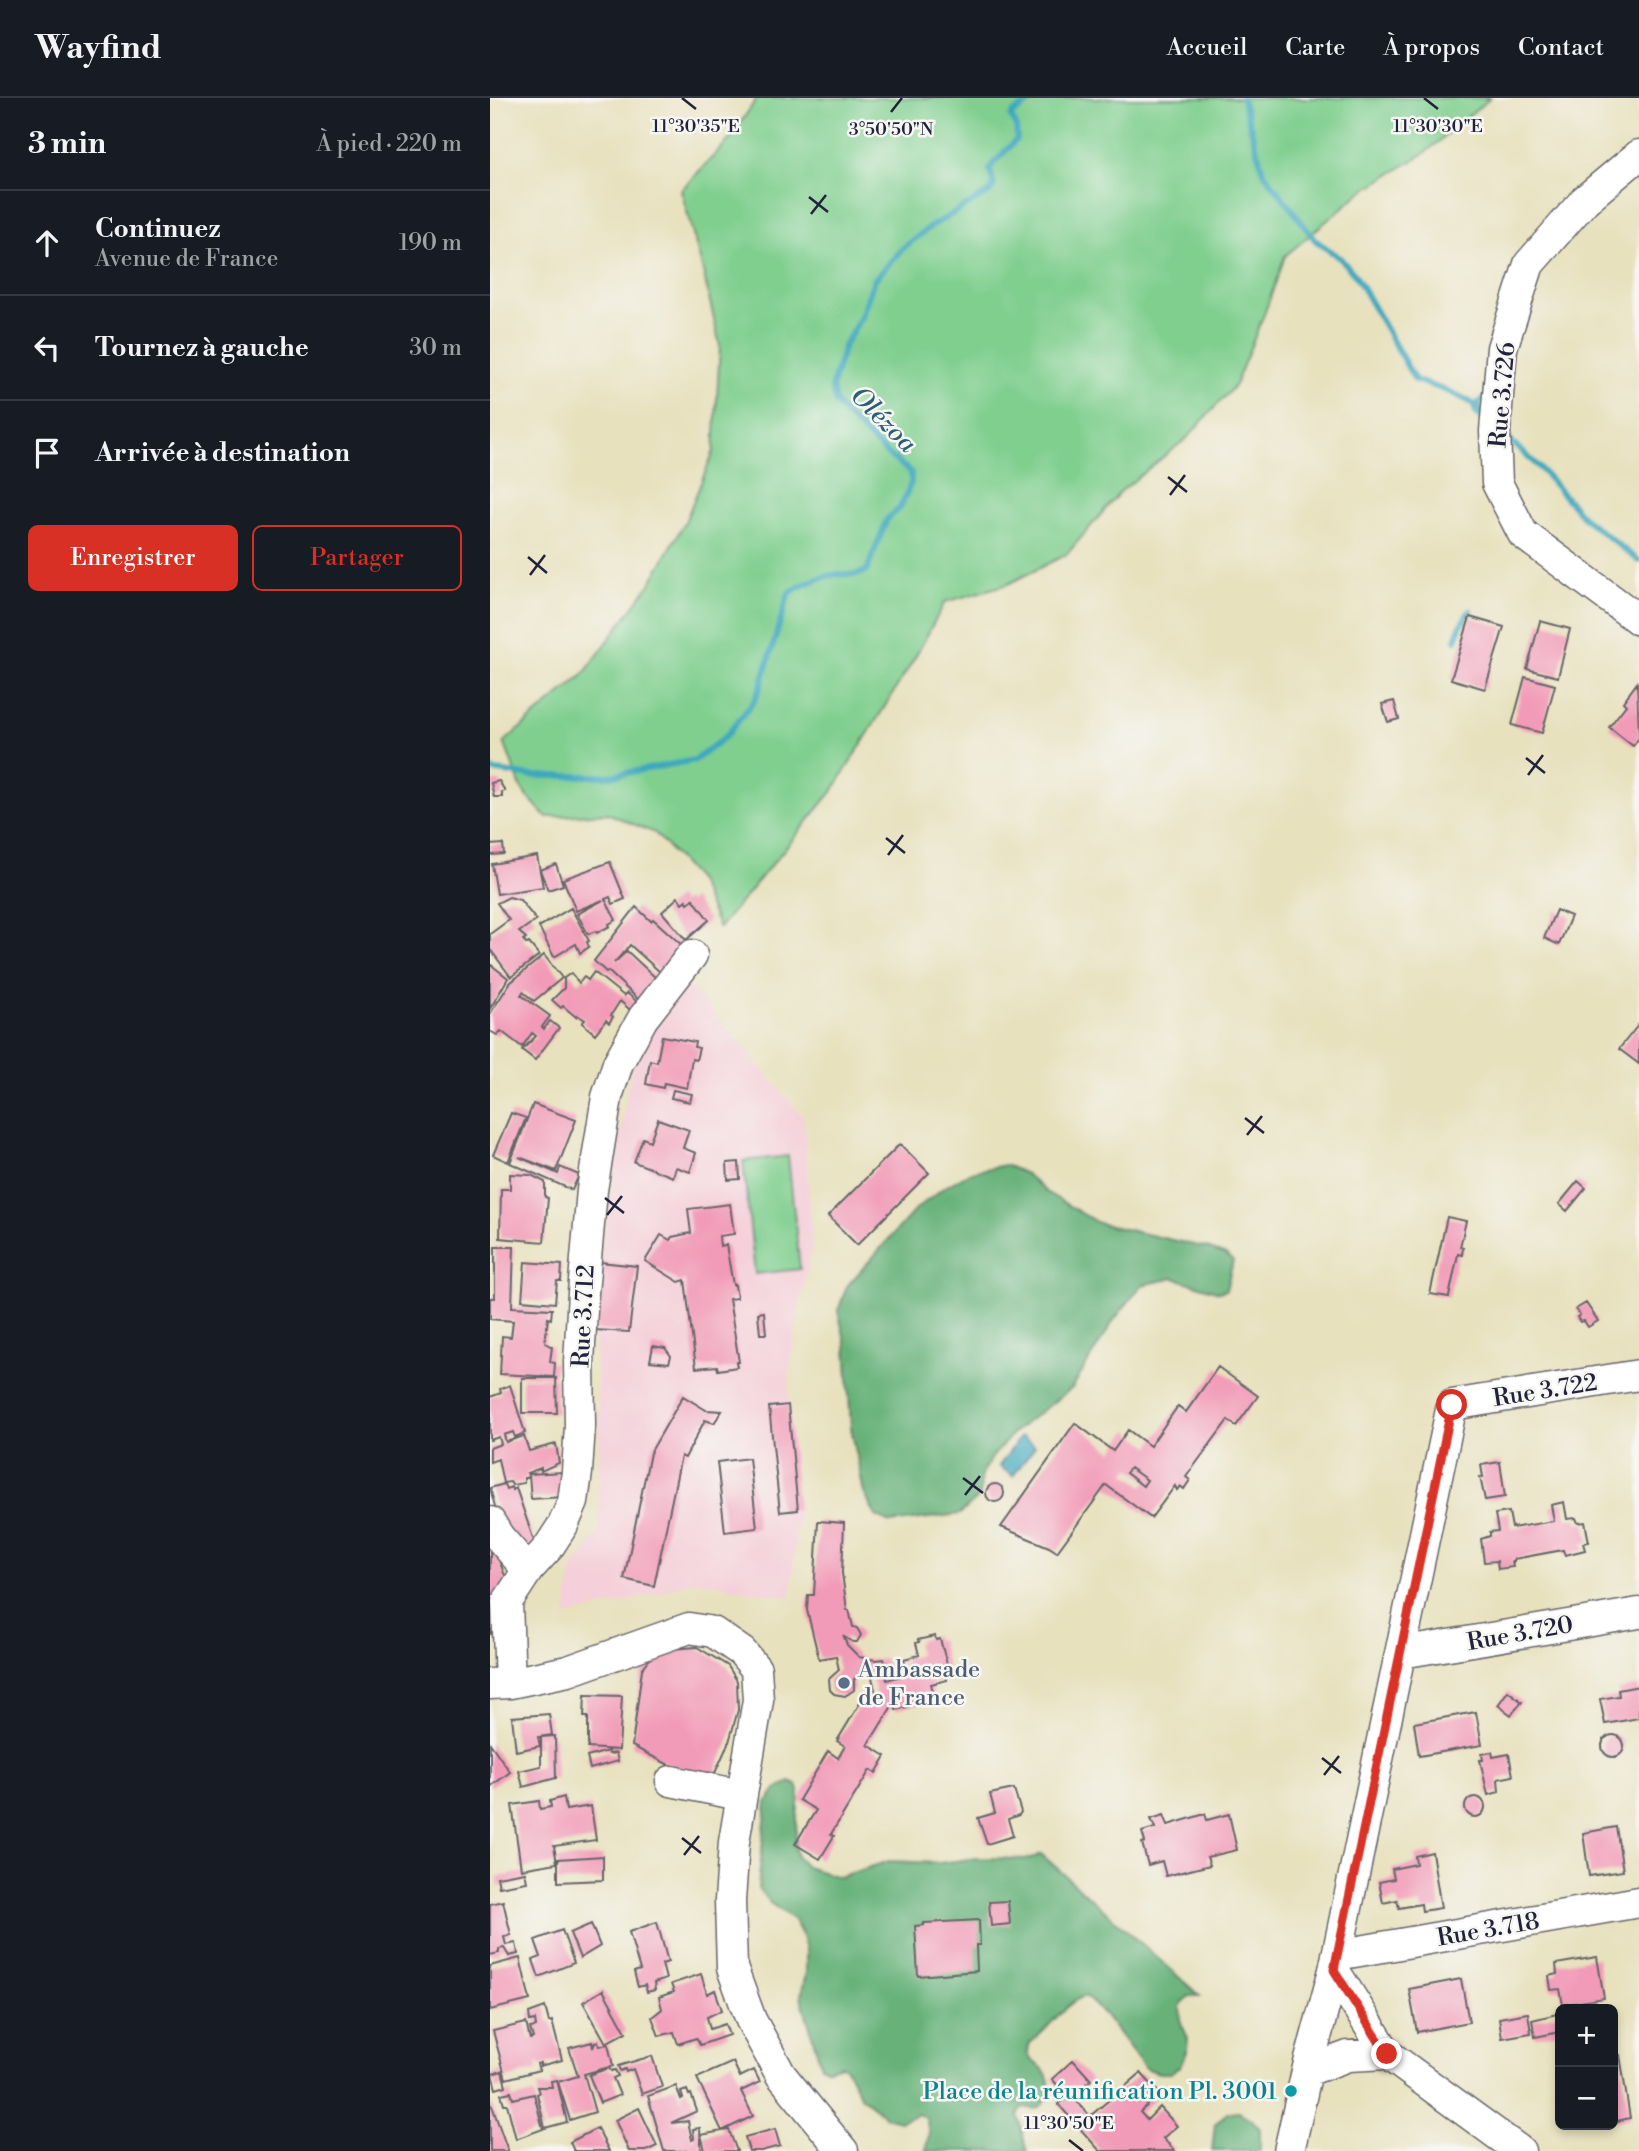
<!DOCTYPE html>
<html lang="fr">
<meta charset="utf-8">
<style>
:root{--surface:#171b24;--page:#20242c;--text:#f1f3f6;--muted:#9ea1a6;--line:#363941;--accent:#d93025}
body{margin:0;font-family:"Libre Bodoni",serif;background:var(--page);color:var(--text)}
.controls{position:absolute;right:21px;bottom:21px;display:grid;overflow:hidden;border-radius:10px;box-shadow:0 4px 10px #0003}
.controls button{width:63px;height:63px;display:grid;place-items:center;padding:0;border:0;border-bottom:2px solid var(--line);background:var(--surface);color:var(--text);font:35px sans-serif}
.stop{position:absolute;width:21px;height:21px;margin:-16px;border:5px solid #d93025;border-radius:50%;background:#fff}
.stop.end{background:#d93025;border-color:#fff;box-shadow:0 2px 7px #0008}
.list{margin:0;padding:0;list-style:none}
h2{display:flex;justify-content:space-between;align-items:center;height:91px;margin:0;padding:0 28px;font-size:30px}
h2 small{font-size:23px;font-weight:400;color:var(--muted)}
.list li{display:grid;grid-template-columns:46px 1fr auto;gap:21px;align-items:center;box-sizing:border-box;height:105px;padding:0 28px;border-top:2px solid var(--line)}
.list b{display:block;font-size:26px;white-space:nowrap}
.list p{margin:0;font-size:23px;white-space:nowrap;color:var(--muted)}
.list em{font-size:23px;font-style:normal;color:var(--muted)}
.actions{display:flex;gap:14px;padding:21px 28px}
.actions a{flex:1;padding:16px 0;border:2px solid var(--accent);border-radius:10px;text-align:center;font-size:24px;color:var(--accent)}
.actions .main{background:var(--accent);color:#fff}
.icon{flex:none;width:38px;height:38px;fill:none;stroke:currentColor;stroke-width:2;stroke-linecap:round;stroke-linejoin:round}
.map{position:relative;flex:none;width:1149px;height:2053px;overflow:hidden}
header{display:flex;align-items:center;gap:42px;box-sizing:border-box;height:98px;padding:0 35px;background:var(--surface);border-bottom:2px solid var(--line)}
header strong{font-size:33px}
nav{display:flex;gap:38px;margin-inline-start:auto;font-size:24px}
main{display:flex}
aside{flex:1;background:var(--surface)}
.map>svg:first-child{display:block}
.built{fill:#f5cfd9}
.green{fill:#80cf8f;stroke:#517865;stroke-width:2}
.forest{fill:#68b27a;stroke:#456a5a;stroke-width:2}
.water{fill:#3da8bd;stroke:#30657c;stroke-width:2}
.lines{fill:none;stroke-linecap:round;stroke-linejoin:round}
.stream{stroke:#3da8bd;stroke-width:6}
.building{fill:#f29bb8;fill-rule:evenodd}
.minor-casing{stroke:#676569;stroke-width:33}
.minor{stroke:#fff;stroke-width:30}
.route{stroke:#d93025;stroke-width:9}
.ticks{fill:none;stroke:#22223b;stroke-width:2.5}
.service-dot{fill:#5c6f8a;stroke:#f6f6f2;stroke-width:2.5}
.culture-dot{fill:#0f9aa8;stroke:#f6f6f2;stroke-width:2.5}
.labels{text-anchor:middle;stroke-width:5;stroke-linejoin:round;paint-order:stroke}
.street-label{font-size:24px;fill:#22223b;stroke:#f6f6f2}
.service-label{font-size:24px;fill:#4e5e75;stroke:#f6f6f2;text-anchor:start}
.culture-label{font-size:24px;fill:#0d838f;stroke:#f6f6f2;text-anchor:end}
.water-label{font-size:26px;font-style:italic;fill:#2e5e76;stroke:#f6f6f2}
.ticks-label{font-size:18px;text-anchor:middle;fill:#22223b;stroke:#f6f6f2;stroke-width:5;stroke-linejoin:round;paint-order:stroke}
</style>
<header>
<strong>Wayfind</strong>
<nav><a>Accueil</a><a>Carte</a><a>À propos</a><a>Contact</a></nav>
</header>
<main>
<aside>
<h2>3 min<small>À pied · 220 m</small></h2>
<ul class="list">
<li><svg class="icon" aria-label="ahead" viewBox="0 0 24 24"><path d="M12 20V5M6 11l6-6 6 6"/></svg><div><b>Continuez</b><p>Avenue de France</p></div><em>190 m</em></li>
<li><svg class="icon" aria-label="left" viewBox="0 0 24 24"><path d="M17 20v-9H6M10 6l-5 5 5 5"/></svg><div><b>Tournez à gauche</b></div><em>30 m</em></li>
<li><svg class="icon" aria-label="arrive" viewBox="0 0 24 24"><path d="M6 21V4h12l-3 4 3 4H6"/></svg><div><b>Arrivée à destination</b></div></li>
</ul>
<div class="actions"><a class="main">Enregistrer</a><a>Partager</a></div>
</aside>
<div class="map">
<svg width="1149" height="2053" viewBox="0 0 1149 2053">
<rect width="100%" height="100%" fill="#f6f6f2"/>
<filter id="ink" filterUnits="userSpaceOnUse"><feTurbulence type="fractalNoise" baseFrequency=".0143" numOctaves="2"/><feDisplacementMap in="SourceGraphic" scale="14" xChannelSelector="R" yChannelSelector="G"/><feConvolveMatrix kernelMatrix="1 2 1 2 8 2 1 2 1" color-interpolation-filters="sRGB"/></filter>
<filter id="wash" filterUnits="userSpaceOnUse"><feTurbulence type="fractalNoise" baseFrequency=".00686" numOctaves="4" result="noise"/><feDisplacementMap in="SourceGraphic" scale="28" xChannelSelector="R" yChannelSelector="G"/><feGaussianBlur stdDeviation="1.57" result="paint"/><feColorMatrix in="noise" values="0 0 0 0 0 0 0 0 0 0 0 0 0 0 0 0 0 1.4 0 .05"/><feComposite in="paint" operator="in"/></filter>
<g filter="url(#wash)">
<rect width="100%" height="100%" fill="#e8e1be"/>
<path class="built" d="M199 887 314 1020 322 1149 307 1217 298 1288 308 1412 301 1500 202 1482 170 1495 76 1518 82 1471 109 1435V1333L103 1208 140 975 156 926Z"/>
<path class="green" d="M267 0H1000L935 55 871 94 795 158 775 214 745 287 697 340 631 393 577 456 518 486 455 504 424 561 342 694 229 830 208 783 165 735 117 715 56 719 32 692 14 644 93 577 160 486 195 424 224 353 230 248 214 177 191 92 239 42Z
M298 1058 310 1171 265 1176 253 1063Z"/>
<path class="forest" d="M515 1067 536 1076 556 1094 608 1125 717 1150 736 1157 743 1163 736 1192 729 1194 684 1180 652 1187 624 1222 582 1290 524 1334 503 1358 491 1377 490 1398 470 1416 400 1425 386 1418 374 1395 361 1329 356 1246 348 1213 357 1188 424 1113 453 1090 481 1074Z
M300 1684 307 1687 309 1693 305 1749 307 1759 316 1769 349 1779 399 1763 449 1765 488 1760 541 1761 551 1756 710 1898H699L690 1908 691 1925 698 1940 697 1951 690 1968 680 1975H669L655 1970 614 1916 595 1898C573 1905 559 1932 540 1945 539 1947 538 1954 538 1956 540 1965 549 1966 553 1971 562 1982 561 1999 551 2008 545 2012 542 2011 535 2009L531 2011 528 2018 537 2053H436L439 2034 436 2020 428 2016 410 2023 394 2019 392 2015 371 1999 356 1970 351 1967 338 1971 331 1968 311 1898 316 1874V1851L311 1835 304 1822 280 1805 268 1790 277 1704 286 1691Z
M749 2014 762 2022 770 2031V2053H722L725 2026 737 2015Z"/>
<path class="water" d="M531 1338 545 1348 523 1378 509 1368Z"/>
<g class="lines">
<path class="stream" d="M752 0 773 73 825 142 850 160 865 177 925 282C948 290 979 298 996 317
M995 322 986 315 984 308 996 300
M1015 338 1048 368 1094 420 1149 463
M966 542 970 529 980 512
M0 672 42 678H120L205 662 236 638 264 603 271 587 299 495C312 486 332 478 348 476 359 476 368 479 377 472L397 421 410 410 421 385V374L396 355 355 316 345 304 342 288 354 248 371 219 384 182 413 150 440 129 500 94 504 87 500 72 502 67 527 41 526 27 521 19 522 16 546 0"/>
</g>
<g id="blocks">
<path class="building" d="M980 519 1014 529 995 591 961 581Z
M1050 523 1080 531 1068 579 1037 571Z
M1035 579 1065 587 1052 635 1022 627Z
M1147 585 1149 640 1143 648 1119 629 1136 607 1133 604Z
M904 603 909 621 898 624 892 606Z
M9 683 15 693 12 694V699H4L1 685Z
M13 746 14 756 1 757 0 747Z
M47 758 53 789 7 796 2 766Z
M120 764 135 801 123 806 120 799 115 801 126 822 119 826 120 828 107 835 106 833 98 836 87 816 113 802 86 813 73 781Z
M66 766 73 787 58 792 50 772Z
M19 799 30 802 46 822 29 834 36 840 33 842 37 846 39 845 49 857 21 879 0 851V836L19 822 7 805Z
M188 799 192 805 196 802 198 805 203 801 219 822 196 842 172 814Z
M146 809 161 823 163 821 193 848 170 874 140 847 124 865 137 853 168 882 149 902 118 873 116 874 104 863Z
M81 810 99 843 97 844 99 849 90 855 86 846 64 859 49 829Z
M1066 812 1081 818 1069 847 1054 840Z
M54 857 72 880 44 903 33 894 31 897 60 918 52 929 54 931 60 923 69 930 45 962 32 952 46 938 42 935 32 949 11 933 7 937 0 933V916L20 885Z
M0 866 18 880 0 911Z
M104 874 134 898 137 895 154 910 147 918 130 903 121 917 123 919 119 925 116 922 105 936 92 925 95 922 87 917 86 919 73 908 71 910 62 902 74 890V880L81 875 89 885 94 879 98 882Z
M1149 926V966L1129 951Z
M172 938 205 944 204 949 209 950 206 962 202 961 197 990 174 985 173 990 156 986 160 962 167 964Z
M183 992 202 996 200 1004 181 1000Z
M43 1006 86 1022 66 1073 29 1059 68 1076 70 1069 89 1077 82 1092 20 1065Z
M21 1015 36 1020 18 1064 3 1057Z
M168 1021 199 1032 193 1050 206 1055 200 1074 186 1069 183 1079 144 1064 153 1040 160 1043Z
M410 1046 439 1075 367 1147 338 1118Z
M249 1064 250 1081 238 1082 237 1065Z
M20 1076 41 1077 55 1084V1099L58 1100 54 1144 10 1140 11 1091H20Z
M1088 1083 1096 1090 1077 1113 1069 1106Z
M240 1106 244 1136 229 1138 230 1148 236 1147 243 1187H245L247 1200 239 1201 249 1264H246L247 1269 228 1272 227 1268 206 1270 195 1182 189 1184 155 1163 171 1137 180 1142 182 1139 201 1135 198 1111Z
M957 1119 976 1123 970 1149 973 1150 972 1157 968 1156 959 1199 940 1196Z
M5 1149H24L22 1209 62 1211 61 1221 58 1220 55 1245 62 1249 60 1264 65 1265 64 1279 10 1276 12 1238 21 1239 23 1223 0 1221V1200H5Z
M35 1164 72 1167 71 1183H67L65 1205 32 1202Z
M110 1164 147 1168 139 1234 104 1232Z
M1096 1205 1108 1223 1098 1229 1094 1223 1090 1224 1087 1219 1090 1217 1086 1211Z
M274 1214 276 1236H270L268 1215Z
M163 1248 175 1250 181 1258 179 1265 160 1263Z
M728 1269 768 1298 746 1328 738 1322 696 1379 700 1382 694 1391 690 1388 687 1392 685 1388 661 1420 616 1387 567 1454 559 1449 511 1429 585 1325 623 1353 638 1332 660 1348 688 1308 696 1314ZM640 1370 657 1382 653 1388 636 1375Z
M32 1280H66L67 1315H32Z
M20 1287 35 1335 25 1339 23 1334 14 1337 16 1344 34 1338 39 1353 66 1346 69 1365 51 1373V1370L37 1375 39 1379 34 1380V1385L22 1387 20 1384 13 1385 8 1361 0 1364V1350L11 1346 9 1339 0 1342V1299L11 1295 10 1291Z
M193 1298 216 1312 232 1313 224 1325 215 1322 195 1360 191 1358 164 1488 134 1481 160 1355Z
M298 1307 308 1412 290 1414 279 1309Z
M259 1360 267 1430 235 1434 227 1364Z
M1010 1364 1015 1399 995 1402 990 1379H993L991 1367Z
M73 1374 74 1399 41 1401 39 1376Z
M496 1395a9 9 0 1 1 18 0a9 9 0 1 1-18 0Z
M14 1386 16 1391 21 1389 22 1392 26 1390 45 1446 35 1449 30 1457 9 1423 0 1390Z
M1074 1404 1077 1421 1086 1420 1088 1425 1095 1424 1099 1444 1093 1445 1095 1452 1075 1457 1073 1452 1024 1461V1464H1022L1023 1469 1008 1471 1007 1463 994 1464 991 1441 1000 1438V1434L1008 1433 1005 1416 1019 1414 1022 1430 1064 1423 1061 1407Z
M328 1423 354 1425 352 1475 357 1512H359L363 1529 367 1530 371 1537 367 1544H363L354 1539 357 1547 369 1559 386 1562 394 1561 399 1574 395 1575 397 1582 414 1577 411 1566 415 1565 414 1561 429 1557 426 1545 429 1544 428 1542 445 1538 446 1542 450 1541 460 1577 456 1578 457 1582 441 1586 444 1597 441 1598 442 1602 406 1612 405 1607 402 1608 378 1647 396 1658 386 1675 380 1672 341 1736 344 1738 330 1761 305 1746 326 1712 309 1702 338 1653 348 1660 355 1648 347 1643 375 1597 383 1602 386 1596 381 1575 364 1581V1592L355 1598 344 1596 340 1592 339 1581 349 1572 346 1558 329 1561 317 1512 318 1497H324Z
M0 1440 16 1480 1 1536H0Z
M207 1549 238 1568 247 1583 248 1612 239 1644 225 1675 200 1673 179 1667 142 1648 152 1571 167 1552Z
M1149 1588V1620L1115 1626 1110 1601 1129 1598 1128 1592Z
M1018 1593 1032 1604 1021 1617 1008 1607Z
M95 1597 132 1598 129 1652 98 1650V1619H94Z
M986 1614 992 1647 929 1658 924 1625Z
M59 1616 62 1637 48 1639 50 1648 26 1653 22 1619Z
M1112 1648a11 11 0 1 1 22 0a11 11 0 1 1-22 0Z
M65 1638 66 1680 33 1689 29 1673 51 1668V1639Z
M0 1645 20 1674 0 1689Z
M118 1653 119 1656 126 1655 128 1663 100 1671 97 1659Z
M1002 1654 1003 1659 1019 1656 1023 1678 1008 1681 1009 1694 998 1697 990 1662H993L992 1656Z
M524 1691 531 1714 529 1717 518 1721 523 1738 497 1746 488 1720 505 1715 500 1696Z
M975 1709a10 10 0 1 1 20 0a10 10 0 1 1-20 0Z
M74 1699 76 1712 101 1708 106 1742 64 1748 67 1765 31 1771 22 1707 49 1703 50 1711 61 1709 60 1703Z
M715 1716 717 1722 739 1716 747 1752 717 1759 720 1767 676 1778 672 1763 658 1767 652 1745 655 1744 652 1734 665 1730 661 1721 674 1717 678 1727Z
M1126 1729 1133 1773 1099 1778 1093 1735Z
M942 1754 951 1810 932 1813 931 1806 909 1810 907 1802 893 1805 889 1784 904 1781 902 1771 926 1766 925 1758Z
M113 1758V1782L68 1784V1761Z
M35 1774 37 1784 9 1789 7 1779Z
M13 1803 21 1837 14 1839 16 1847 26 1845 28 1856 19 1858 14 1850 9 1851V1855L0 1857V1806Z
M518 1803 520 1826 501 1828 499 1804Z
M489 1822 490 1847H486L487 1873 428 1878 425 1828 434 1827V1825Z
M167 1824 178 1864 172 1866 176 1881 164 1885 165 1892 157 1894 155 1887 148 1889 144 1874 150 1872 139 1834Z
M101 1826 110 1848 90 1860 80 1835Z
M72 1832 84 1865 49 1879 43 1862 51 1859 45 1842Z
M1107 1859 1114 1900 1073 1907 1070 1891 1061 1892 1059 1878 1067 1876 1066 1866Z
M30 1860 40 1902 0 1912V1868Z
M211 1876 217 1896 225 1892 232 1912 217 1919 220 1931 235 1926 239 1937 210 1947 206 1940 188 1946 184 1934 169 1938 162 1919 172 1911 169 1899 184 1894 181 1886Z
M971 1881 979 1924 927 1934 919 1891Z
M113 1892 136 1934 116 1945 93 1904Z
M55 1909 59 1924 62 1923 72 1962 50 1968V1965L47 1966 49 1972 16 1981 3 1933 36 1925 40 1941 43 1940 40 1930 46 1929 45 1922 40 1923 39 1915Z
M1038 1915 1041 1935 1012 1940 1009 1920Z
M1067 1916 1070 1934 1045 1939 1042 1922Z
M108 1943 109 1948 118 1946 123 1968 94 1976 105 2014 80 2022 68 1984 88 1978 79 1950 102 1944 103 1950 105 1944Z
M1130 1957 1140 2020 1123 2024V1958Z
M162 1958 172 1989 152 1996 143 1971 136 1974 135 1971 130 1973 128 1968Z
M583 1962 601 1982 582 1998 600 2018 651 1975 670 1996 650 2014 657 2022 670 2009 687 2028 673 2040 685 2053H610L568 2006 577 1998 562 1981Z
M243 1964 250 1979 264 1972 270 1984 251 1993 263 2018 232 2033 239 2032 247 2053H215L211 2037 232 2033 207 1980Z
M119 1970 121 1973 125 1972 128 1978 123 1980 130 1997 110 2005 99 1977Z
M12 1973 16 1988 6 1991 2 1976Z
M67 1982 77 2024 55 2030 47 1996 49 1995 47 1989H62L61 1983Z
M186 1988 191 2001 193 2000 191 1994 197 1992 199 1997 201 1996 207 2013 181 2025 198 2023 202 2042 204 2041 203 2031 210 2030 211 2053H174L158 1998Z
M21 1994 23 2001 44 1996 53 2031 26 2041 17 2006H14L11 1996Z
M0 2002 18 2053H0Z
M149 2010 167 2048 156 2053H139L125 2022Z
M107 2030 119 2053H84L80 2044Z
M285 2031 290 2048 271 2053H259L255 2039Z"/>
</g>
</g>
<g filter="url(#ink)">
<use href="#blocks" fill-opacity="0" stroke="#676569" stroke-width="2"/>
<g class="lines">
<defs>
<path id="minor" d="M1149 57 1095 102 1039 166 1012 250 1005 333 1007 385 1033 436 1149 522
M0 1424 9 1439 38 1472
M911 1555 1149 1515
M20 1585 17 1504 38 1472 58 1450 73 1427 83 1404 87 1374 90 1327 89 1264 93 1195 102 1092 117 999 128 965 153 920 202 857
M0 1586 20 1585 78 1573 199 1530 223 1534 252 1554 266 1571 268 1602 244 1744 240 1803 242 1870 261 1922 291 1977 353 2053
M181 1683 250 1697
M847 1857 1149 1804
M844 1872 897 1956
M817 1973 858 1958 897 1956 1030 2053
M799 2053 817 1973 844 1872 962 1307 1149 1277"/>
</defs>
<use href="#minor" class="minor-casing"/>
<use href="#minor" class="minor"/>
</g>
</g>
<g class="lines" filter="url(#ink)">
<path class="route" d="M897 1956 844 1872 962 1307"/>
</g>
<path class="ticks" d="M192 0 206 11M934 0 948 11M401 14 412 0M319 99 338 114M321 116 336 97M678 379 697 394M680 397 695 377M38 459 57 475M40 477 55 457M1036 660 1055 675M1038 677 1053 657M396 740 415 755M398 757 413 737M755 1020 774 1035M757 1037 772 1018M115 1100 134 1115M117 1117 132 1098M473 1380 493 1395M475 1397 490 1378M832 1660 851 1675M834 1677 849 1658M192 1740 211 1755M194 1757 209 1738M579 2042 593 2053"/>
<circle class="service-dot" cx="354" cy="1585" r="7"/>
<circle class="culture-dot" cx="801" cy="1993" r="7"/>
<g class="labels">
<g class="street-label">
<text transform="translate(1012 297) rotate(-85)" y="8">Rue 3.726</text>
<text transform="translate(93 1218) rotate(-87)" y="8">Rue 3.712</text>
<text transform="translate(1055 1292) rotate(-9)" y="8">Rue 3.722</text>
<text transform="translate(1030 1535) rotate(-10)" y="8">Rue 3.720</text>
<text transform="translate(998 1831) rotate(-10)" y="8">Rue 3.718</text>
</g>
<g class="service-label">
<text x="368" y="1579">Ambassade<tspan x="368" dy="28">de France</tspan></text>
</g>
<g class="culture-label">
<text x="787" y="2001">Place de la réunification Pl. 3001</text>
</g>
<g class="water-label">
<text transform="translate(394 321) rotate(45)" y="9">Olézoa</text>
</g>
</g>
<g class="ticks-label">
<text x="206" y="34">11°30'35"E</text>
<text x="948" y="34">11°30'30"E</text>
<text x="401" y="37">3°50'50"N</text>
<text x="579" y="2031">11°30'50"E</text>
</g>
</svg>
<div class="controls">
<button>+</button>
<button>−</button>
</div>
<div class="stop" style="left:962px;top:1307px"></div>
<div class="stop end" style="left:897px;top:1956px"></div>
</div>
</main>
